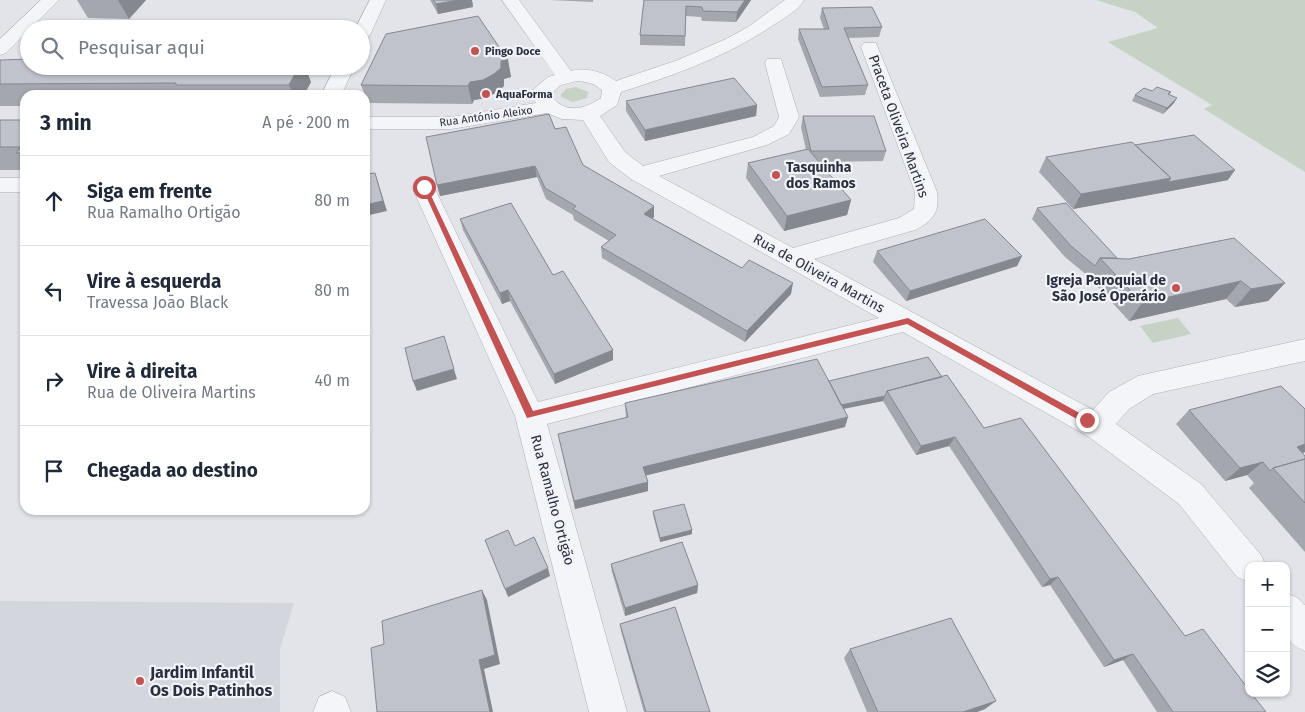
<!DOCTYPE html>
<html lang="pt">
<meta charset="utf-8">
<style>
:root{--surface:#fff;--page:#f6f6f7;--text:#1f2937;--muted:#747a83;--line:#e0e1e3}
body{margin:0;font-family:"Fira Sans",sans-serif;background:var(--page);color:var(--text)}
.controls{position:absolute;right:15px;bottom:15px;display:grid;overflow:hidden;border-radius:10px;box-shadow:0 1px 4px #0004}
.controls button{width:45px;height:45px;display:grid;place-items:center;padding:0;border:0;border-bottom:1px solid var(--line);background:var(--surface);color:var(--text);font:25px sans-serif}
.stop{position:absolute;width:15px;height:15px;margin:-11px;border:4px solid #c35252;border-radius:50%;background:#fff}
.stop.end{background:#c35252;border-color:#fff;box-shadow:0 1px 5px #0008}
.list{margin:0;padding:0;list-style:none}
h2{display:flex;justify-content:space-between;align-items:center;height:65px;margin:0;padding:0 20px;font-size:21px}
h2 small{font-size:16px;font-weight:400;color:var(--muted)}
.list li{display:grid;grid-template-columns:32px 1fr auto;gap:15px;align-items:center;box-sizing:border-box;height:90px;padding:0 20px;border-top:1px solid var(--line)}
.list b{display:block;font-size:19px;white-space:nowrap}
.list p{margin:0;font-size:16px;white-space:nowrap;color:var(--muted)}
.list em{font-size:16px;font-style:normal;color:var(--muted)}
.icon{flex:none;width:28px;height:28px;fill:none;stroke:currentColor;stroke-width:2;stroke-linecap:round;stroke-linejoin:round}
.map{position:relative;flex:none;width:1305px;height:712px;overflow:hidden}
.search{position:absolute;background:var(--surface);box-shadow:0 1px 4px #0004;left:20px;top:20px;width:350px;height:55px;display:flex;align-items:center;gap:12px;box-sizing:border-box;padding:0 18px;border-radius:28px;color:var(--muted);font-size:19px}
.panel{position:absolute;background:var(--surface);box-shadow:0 1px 4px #0004;left:20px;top:90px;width:350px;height:425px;border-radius:15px}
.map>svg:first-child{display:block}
.built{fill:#d4d6de}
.green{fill:#c5d2c4}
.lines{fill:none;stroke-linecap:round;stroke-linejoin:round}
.minor-casing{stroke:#abaeb6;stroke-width:1}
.minor{fill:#f4f5f8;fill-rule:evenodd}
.wall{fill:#a5a7af}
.shaded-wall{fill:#86888f}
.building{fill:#c0c2cc;stroke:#86888f}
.route{fill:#c35252}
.poi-dot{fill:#c35252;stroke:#f1f3f7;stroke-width:2}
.labels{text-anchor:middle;stroke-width:4.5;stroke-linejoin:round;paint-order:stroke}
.far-poi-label{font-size:11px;font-weight:bold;fill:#2b3040;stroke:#f1f3f7;text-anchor:start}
.far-street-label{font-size:11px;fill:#2b3040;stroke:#f1f3f7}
.street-label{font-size:14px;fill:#2b3040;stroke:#f1f3f7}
.poi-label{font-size:14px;font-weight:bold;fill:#2b3040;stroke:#f1f3f7;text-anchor:start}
.near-poi-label{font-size:16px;font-weight:bold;fill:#2b3040;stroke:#f1f3f7;text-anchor:start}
</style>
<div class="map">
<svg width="1305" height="712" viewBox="0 0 1305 712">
<rect width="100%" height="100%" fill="#e2e4e9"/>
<path class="built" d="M0 601 294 603 280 649V712H0Z"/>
<path class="green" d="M1096 0H1305V172L1204 109 1212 105 1108 42 1158 28 1135 12Z
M576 87 588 92 587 98 573 102 561 97V94L566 89Z
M1178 318 1191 334 1153 343 1140 326Z"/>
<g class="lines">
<defs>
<path id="minor" d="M41 0H59L6 53 0 55V39Z
M370 0H386L370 35 367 39 361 40V29H355Z
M502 0H519L571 71C585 67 604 72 616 81L678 60 726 39 748 27 785 0H804C798 10 785 18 775 24 728 56 675 75 621 92L617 105 600 116 625 152 643 166 753 137 774 126 779 117 765 63 767 59H781L799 117 789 134 767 145 659 176 793 248 899 218 914 209 915 192 861 47 864 43H876L937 192C940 212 933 221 915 230L814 259 1093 410 1109 392 1138 376 1305 339V361L1153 394 1129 409 1116 424 1201 484 1261 555 1266 566H1249V582L1237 577 1179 504 1089 437 903 332 547 424 627 712H589L515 416 412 187 415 182 423 180 431 182 434 187 538 402 879 318 631 179 609 162 583 120 562 119 547 113 451 129H365V117H451L536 103 533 98 534 89 548 77 555 75ZM577 81C587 82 594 83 602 90L601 98C585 109 567 114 553 98L554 91 561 85Z
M336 66H355L341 95H321Z
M0 178H25V192H0Z
M1286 593 1298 598 1305 605V651C1277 639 1286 619 1286 593Z
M332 691 345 697 351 712H313L319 697Z"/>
</defs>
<use href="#minor" class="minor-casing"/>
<use href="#minor" class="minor"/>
</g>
<path class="wall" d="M77 0H146L129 19 88 18Z
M430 0H472L473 7 438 14Z
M550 0H593V2Z
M644 0H751L736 22 702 21 701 17 686 16 685 46 640 45V35Z
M822 8 882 27 879 37 848 38 868 85 865 95 820 97 798 39 799 29H824L820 18Z
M0 60 311 82 304 95H25V106H0Z
M508 60 511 77 504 79V86L497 92 486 98 474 100 472 104 367 103 365 95 361 85Z
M1152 91 1171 92 1169 95 1174 103 1163 114 1132 101 1135 95Z
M626 101 757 105 756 116 645 141 626 111Z
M803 116 886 151 883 161 819 162 851 200 847 215 784 231 746 178 748 163 806 150 801 127Z
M0 120H25V170H0Z
M555 129 583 165 654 217 652 218 742 268 791 294 745 342 602 258 601 247 609 241 574 220 573 215 546 199 537 177 440 196 437 185Z
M1135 145 1228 180 1073 209 1039 172 1046 157Z
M1037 208 1117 258 1285 283 1268 301 1235 307 1226 299 1129 321 1088 276 1065 257 1032 219Z
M460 219 553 275 613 350V360L555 384 510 301 502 304 463 230Z
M877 251 1022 256 1017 266 906 301 873 262Z
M942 377 984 428 1185 636 1266 712H1157L1123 660 1104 667 1050 585 1042 587 949 446 916 455 883 401 844 409 845 427 646 475 648 491 575 509 558 434 626 418 625 403 829 381Z
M1305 409V452L1303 453 1305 456V552L1249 488 1254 483 1247 475 1225 481 1176 424 1189 410Z
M653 511 692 530V534L660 542 653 515Z
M611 564 698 585 697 593 625 616 612 572Z
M620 624 710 712H644L621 631Z
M850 649 985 709 977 712H867L844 658Z"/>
<path class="shaded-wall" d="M118 0H146L129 19Z
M458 0H472L473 7 438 14 436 4Z
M745 0H751L736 22 737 12Z
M508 60 511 77 504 79V86L497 92 486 98 474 100 472 104 468 86 470 82 501 61Z
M299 66H305L311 82 304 95H293L289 85Z
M1177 98 1174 103 1163 114 1167 108Z
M757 105 756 116 645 141V130Z
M535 166 537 177 440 196 437 185Z
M1235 170 1228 180 1161 193 1168 182Z
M375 173 387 211 365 216V205Z
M1171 178 1161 193 1073 209 1081 194Z
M851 200 847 215 784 231 787 216Z
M654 206V217L644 224V214Z
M1022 256 1017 266 906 301 910 291Z
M1241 281 1226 299 1129 321 1142 303Z
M793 283 791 294 745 342 747 331Z
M1285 283 1268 301 1235 307 1251 289Z
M508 290 510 301 502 304 500 293Z
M447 347 457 379 417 391 413 381Z
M613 350V360L555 384 554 374Z
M885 396 883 401 836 410 838 405Z
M848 417 845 427 644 476 643 467Z
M955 437 949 446 916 455 921 446Z
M1305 444V452L1280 460 1297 447Z
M1263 462 1247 475 1225 481 1240 468Z
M648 482V491L575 509 574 501Z
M692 530V534L660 542V538Z
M548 568 550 576 508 597 505 589Z
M1058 577 1050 585 1042 587 1050 579Z
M698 585 697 593 625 616V608Z
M482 590 487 600 500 664 484 669 493 712H490L479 660Z
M1133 654 1123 660 1104 667 1114 660Z
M996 701 985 709 977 712H963Z"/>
<path class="building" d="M433 0H458L436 4Z
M644 0H745L737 12 703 11 702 7 686 6 685 36 640 35Z
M872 7 882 27 844 28 868 85 822 87 799 29H829L822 8Z
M478 16 508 60 501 61V68L494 74 483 80 470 82 468 86 361 85 386 34Z
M29 59V66H299L289 85H176V83L0 84V60Z
M734 78 757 105 645 130 626 101Z
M1157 87 1171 92 1168 94 1177 98 1167 108 1135 95 1144 88 1152 91Z
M549 114 555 129 566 127 583 165 654 206 644 214 742 268 749 260 793 283 747 331 601 247 616 235 573 209 576 206 545 188 535 166 437 185 426 137Z
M803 116H874L886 151H811Z
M0 120H25V153H16L21 147H0Z
M1194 135 1235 170 1168 182 1171 178 1135 145Z
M1132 142 1171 178 1081 194 1046 157Z
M808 149 851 200 787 216 748 163Z
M375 173 383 201 365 205V174Z
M511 203 553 275 563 271 613 350 554 374 508 290 500 293 460 219Z
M1066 203 1117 258H1100L1095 266 1071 246 1037 208Z
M985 219 1022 256 910 291 877 251Z
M1234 238 1285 283 1251 289 1241 281 1142 303 1100 258 1129 259Z
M444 336 454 369 413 381 405 348Z
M928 357 942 377 887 391 885 396 841 405 829 381Z
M817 359 848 417 643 467 648 482 574 501 558 434 628 417 625 403Z
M947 375 984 428 1021 418 1185 636 1203 629 1249 690V693H1251L1266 712H1173L1133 654 1114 660 1058 577 1050 579 955 437 921 446 887 391Z
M1281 386 1305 409V444L1297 447 1305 456V459L1273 468 1270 471 1263 462 1240 468 1189 410Z
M1305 459V503L1273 468Z
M684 504 692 530 660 538 653 511Z
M508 530 515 546 534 537 548 568 505 589 485 540Z
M682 542 698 585 625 608 611 564Z
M482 590 495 655 479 660 490 712H377L371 648 384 644 382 621Z
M675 607 710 712H646L620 624Z
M951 618 996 701 963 712H878L850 649Z"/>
<path class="route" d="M421 185 427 187 533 411 908 318 1092 420 1087 424 1084 423 907 324 527 418Z"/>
<g class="poi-dot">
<circle cx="475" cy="51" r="5"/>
<circle cx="486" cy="94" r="5"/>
<circle cx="776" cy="175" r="5"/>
<circle cx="1176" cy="288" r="5"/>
<circle cx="140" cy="681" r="5"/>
</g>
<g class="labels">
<g class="far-poi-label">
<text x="485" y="55">Pingo Doce</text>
<text x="496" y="98">AquaForma</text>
</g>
<g class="far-street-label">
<text transform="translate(486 116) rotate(-8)" y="4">Rua António Aleixo</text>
</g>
<g class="street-label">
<text transform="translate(899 126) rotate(70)" y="5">Praceta Oliveira Martins</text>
<text transform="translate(819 273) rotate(29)" y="5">Rua de Oliveira Martins</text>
<text transform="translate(553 500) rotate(75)" y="5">Rua Ramalho Ortigão</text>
</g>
<g class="poi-label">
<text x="786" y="172">Tasquinha<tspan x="786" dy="16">dos Ramos</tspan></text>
<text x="1166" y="285" text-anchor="end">Igreja Paroquial de<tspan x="1166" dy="16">São José Operário</tspan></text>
</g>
<g class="near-poi-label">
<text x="150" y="678">Jardim Infantil<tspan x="150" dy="18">Os Dois Patinhos</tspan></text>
</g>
</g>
</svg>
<div class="controls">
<button>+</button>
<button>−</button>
<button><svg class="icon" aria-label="layers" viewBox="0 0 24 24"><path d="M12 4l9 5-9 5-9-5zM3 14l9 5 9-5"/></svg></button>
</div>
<div class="stop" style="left:424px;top:187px"></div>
<div class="stop end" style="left:1087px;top:420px"></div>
<div class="search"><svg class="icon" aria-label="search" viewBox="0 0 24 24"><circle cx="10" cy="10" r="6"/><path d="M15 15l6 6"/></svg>Pesquisar aqui</div>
<section class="panel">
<h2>3 min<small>A pé · 200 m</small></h2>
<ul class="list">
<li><svg class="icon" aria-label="ahead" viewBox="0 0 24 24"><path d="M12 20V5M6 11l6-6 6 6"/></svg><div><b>Siga em frente</b><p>Rua Ramalho Ortigão</p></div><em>80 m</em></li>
<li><svg class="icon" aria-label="left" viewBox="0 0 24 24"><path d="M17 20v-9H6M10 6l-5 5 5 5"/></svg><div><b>Vire à esquerda</b><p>Travessa João Black</p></div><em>80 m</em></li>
<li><svg class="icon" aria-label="right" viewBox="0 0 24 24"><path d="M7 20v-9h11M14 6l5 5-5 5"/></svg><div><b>Vire à direita</b><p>Rua de Oliveira Martins</p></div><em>40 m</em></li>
<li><svg class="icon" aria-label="arrive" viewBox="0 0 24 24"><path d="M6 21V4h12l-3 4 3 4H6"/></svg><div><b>Chegada ao destino</b></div></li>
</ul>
</section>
</div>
